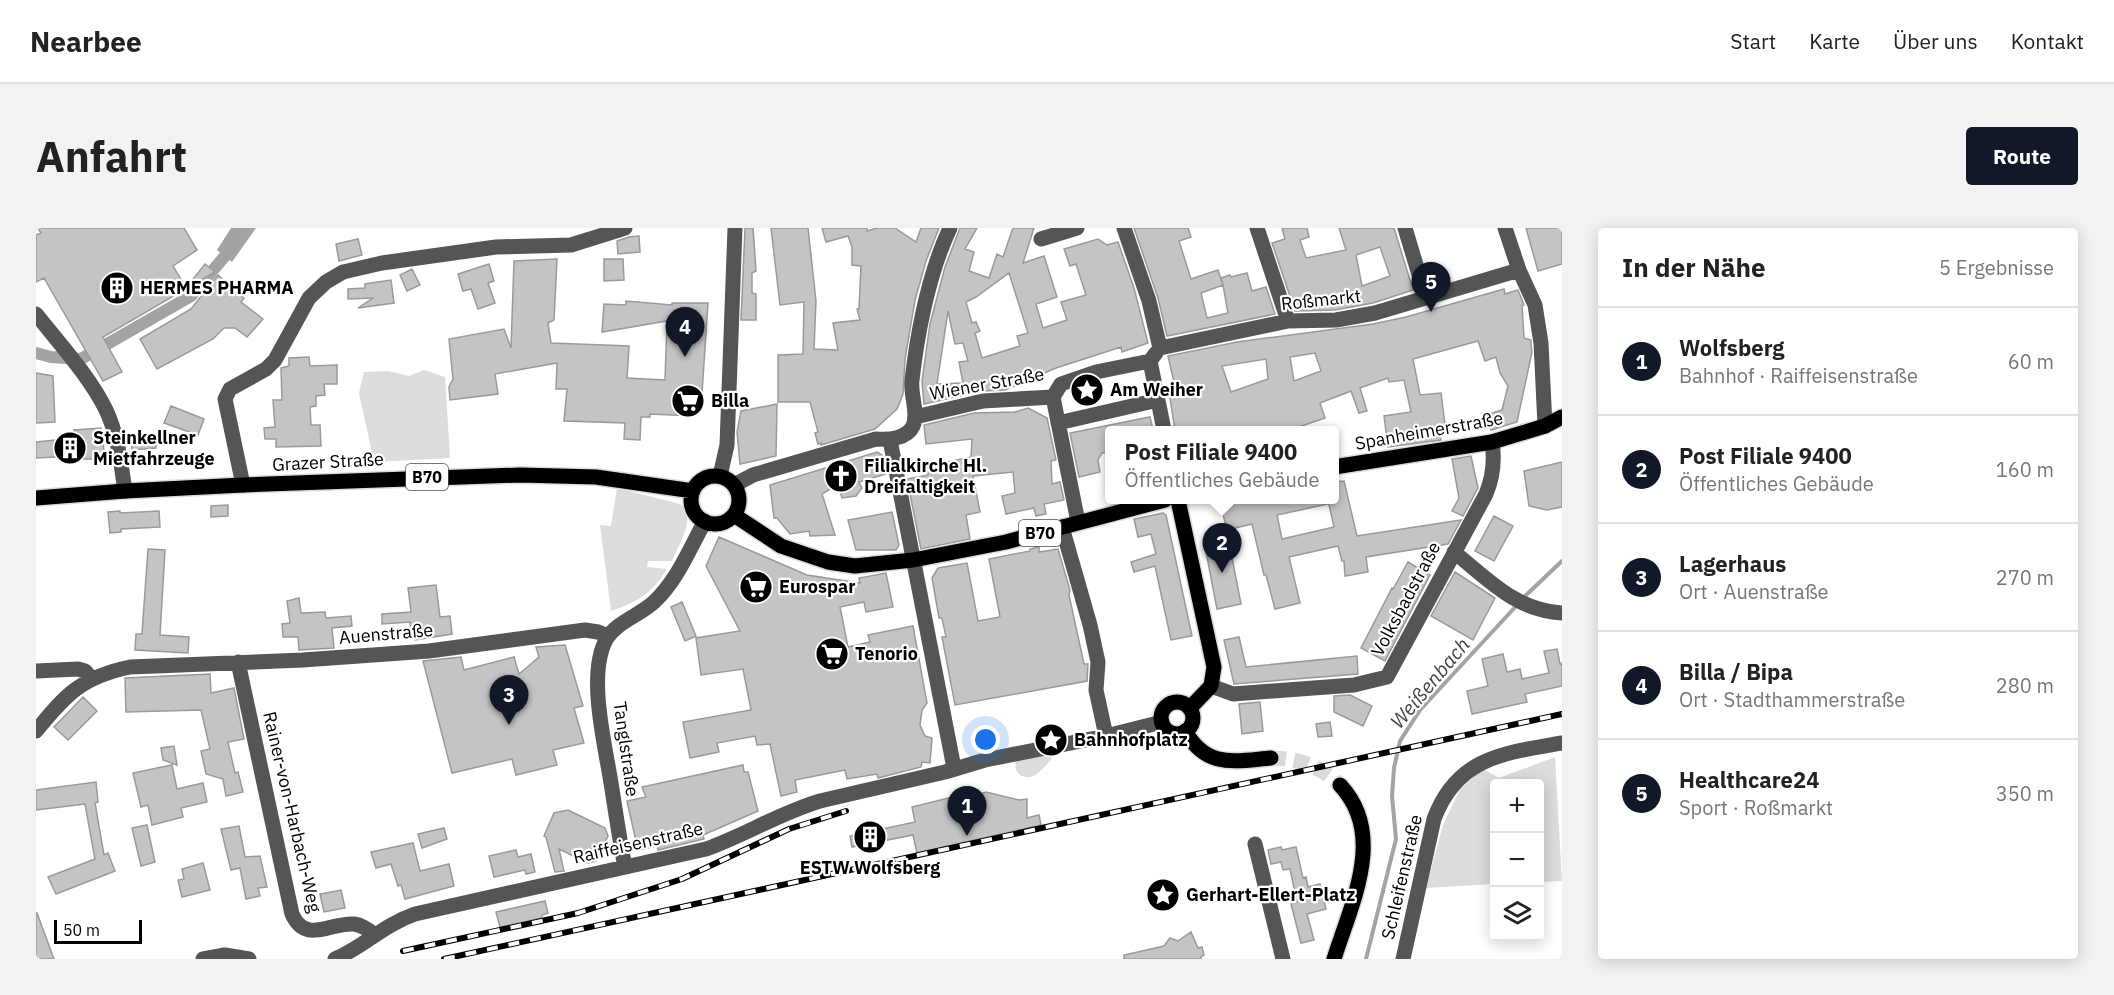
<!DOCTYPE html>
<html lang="de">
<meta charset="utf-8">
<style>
:root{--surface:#fff;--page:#f2f2f2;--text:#222;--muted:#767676;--line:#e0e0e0;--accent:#111827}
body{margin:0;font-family:"IBM Plex Sans",sans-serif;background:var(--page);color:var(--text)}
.controls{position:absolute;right:18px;bottom:18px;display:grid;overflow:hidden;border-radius:6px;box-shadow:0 3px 15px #0003}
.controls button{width:54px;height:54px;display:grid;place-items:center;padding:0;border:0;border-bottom:2px solid var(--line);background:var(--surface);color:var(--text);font:30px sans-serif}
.scale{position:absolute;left:18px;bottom:15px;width:88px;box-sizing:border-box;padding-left:6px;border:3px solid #000;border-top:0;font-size:16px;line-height:21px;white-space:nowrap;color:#000;-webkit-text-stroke:4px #fff;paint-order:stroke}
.you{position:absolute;left:950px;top:512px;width:21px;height:21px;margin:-15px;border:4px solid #fff;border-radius:50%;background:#1a73e8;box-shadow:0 0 0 9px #1a73e833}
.badge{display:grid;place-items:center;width:39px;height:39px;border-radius:50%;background:var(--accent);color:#fff;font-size:20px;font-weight:700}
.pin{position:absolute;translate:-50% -50px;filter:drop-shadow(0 2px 3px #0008)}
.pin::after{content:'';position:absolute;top:32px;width:21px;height:18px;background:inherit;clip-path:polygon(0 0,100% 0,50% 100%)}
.popup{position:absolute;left:1069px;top:198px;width:234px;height:78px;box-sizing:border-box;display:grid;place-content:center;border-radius:6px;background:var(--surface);filter:drop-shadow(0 2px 4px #0005);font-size:20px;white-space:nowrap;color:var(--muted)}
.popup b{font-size:22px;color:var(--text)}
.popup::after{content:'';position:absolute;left:50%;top:100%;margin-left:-12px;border:12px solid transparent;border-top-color:var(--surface)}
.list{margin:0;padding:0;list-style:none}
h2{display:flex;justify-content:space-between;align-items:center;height:78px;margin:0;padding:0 24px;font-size:26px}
h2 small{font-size:20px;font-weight:400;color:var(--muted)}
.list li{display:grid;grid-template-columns:39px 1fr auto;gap:18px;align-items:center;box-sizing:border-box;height:108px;padding:0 24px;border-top:2px solid var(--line)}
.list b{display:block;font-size:22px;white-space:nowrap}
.list p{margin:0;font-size:20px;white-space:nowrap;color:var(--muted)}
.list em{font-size:20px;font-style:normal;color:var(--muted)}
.icon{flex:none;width:33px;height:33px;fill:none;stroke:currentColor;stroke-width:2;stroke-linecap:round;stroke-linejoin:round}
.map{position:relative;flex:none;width:1526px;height:731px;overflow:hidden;border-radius:6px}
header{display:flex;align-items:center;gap:36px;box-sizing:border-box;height:84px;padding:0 30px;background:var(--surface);border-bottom:2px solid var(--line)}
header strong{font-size:28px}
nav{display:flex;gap:33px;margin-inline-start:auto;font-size:21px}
.intro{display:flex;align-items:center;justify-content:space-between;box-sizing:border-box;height:144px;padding:0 36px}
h1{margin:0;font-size:42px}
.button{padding:15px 27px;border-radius:6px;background:var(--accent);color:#fff;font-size:21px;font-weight:700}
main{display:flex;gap:36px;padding:0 36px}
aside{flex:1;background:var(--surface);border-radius:6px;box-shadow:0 3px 15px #0003}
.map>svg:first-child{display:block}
.green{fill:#dcdcdc}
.water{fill:#a3a3a3}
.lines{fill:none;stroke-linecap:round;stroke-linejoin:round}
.stream{stroke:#a3a3a3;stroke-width:4}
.canal{stroke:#a3a3a3;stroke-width:12}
.building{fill:#c4c4c4;stroke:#999;stroke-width:1.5;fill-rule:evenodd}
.major-tunnel{stroke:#d9d9d9;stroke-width:15;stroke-dasharray:15 8;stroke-linecap:butt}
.major-casing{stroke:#dbdbdb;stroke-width:18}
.minor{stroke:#555;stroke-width:15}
.major{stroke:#000;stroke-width:15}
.rail-casing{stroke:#000;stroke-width:6}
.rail{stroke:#fff;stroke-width:4;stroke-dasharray:11;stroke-linecap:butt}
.labels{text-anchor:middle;stroke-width:4.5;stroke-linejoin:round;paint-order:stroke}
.shield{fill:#fff;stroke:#4c4c4c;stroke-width:1.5}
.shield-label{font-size:16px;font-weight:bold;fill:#000}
.poi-label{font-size:18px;font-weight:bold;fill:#000;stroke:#fff;text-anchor:start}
.street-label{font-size:18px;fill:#000;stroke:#fff}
.water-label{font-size:20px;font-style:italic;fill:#444;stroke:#fff}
</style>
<header>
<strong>Nearbee</strong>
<nav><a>Start</a><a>Karte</a><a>Über uns</a><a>Kontakt</a></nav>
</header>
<div class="intro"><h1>Anfahrt</h1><a class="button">Route</a></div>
<main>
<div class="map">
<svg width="1526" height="731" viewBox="0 0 1526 731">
<rect width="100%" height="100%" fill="#fff"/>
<path class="green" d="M388 142 409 149 414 230 338 234 323 165 328 144 352 143 373 148Z
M581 260 644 276C662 289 642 317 636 333H612L611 339 631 341C614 367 603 373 575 383L564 297 575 298Z
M1012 526 1016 529 1015 532C1010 537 1005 543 999 547 989 553 977 546 980 534L984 531Z
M1519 529 1526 653 1504 654V556H1458V656L1390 660 1407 597 1424 561 1447 541 1463 550Z"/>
<path class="water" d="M195 0H220L196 34 181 22Z"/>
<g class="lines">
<path class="stream" d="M1487 370 1526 333
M1330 731 1360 611 1356 568 1358 540 1364 513 1384 482 1482 376"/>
<path class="canal" d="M0 125 15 129 45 131 155 68 189 28 207 0"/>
</g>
<path class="building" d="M2 0H148L161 22 137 38 150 60 169 36 179 44 67 109 86 144 67 153 8 50 0 54V7L5 5Z
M709 0H717L720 43 716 45V65L720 66V92H705Z
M735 0H772L780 73 778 121 802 122 797 95 824 92 821 81H823L825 38 816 37V19L812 8 790 14 786 0H831V3L841 0H859L880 14 885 0H903L890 33 879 72 869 131 867 166 861 181 839 201 785 217V215L782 216 779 205 782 204 774 174H742V127L767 126 768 74 744 77Z
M924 0H941L929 21 938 24 933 43 953 50 961 26 967 29 977 0H998L987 35 1008 28 1021 69 1000 76 1007 100 1031 92 1025 74 1050 67 1040 36 1034 38 1028 21 1062 11 1071 17 1082 14 1098 60 1112 115 1086 124 1085 119 1020 140 969 162 945 163 888 176 886 153 894 96 909 39ZM973 45 992 105 981 108 984 118 946 130 939 105 944 103 940 94 936 95 930 74 940 69ZM912 83 919 116 927 115 932 133 923 134 927 155 901 156Z
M1098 0H1152L1155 9 1143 13 1155 51 1182 42 1187 57 1185 50 1194 47 1195 49 1211 45 1216 63 1230 59 1239 86 1131 108 1122 70ZM1187 57 1192 85 1171 90 1165 65Z
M1246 0H1271L1273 9 1264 12 1270 30 1310 22 1303 0H1358L1377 62 1337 75 1299 82 1259 83 1236 15 1249 11ZM1344 19 1354 48 1326 58 1320 27Z
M1490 0H1526V36L1502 43Z
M603 8 604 24 582 26 581 13 593 9Z
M322 11 326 27 303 33 300 16Z
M521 31 518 92 512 95 515 115 593 118 591 150 629 152 631 93 566 104 568 76 590 77V73L636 77V75H672L665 180 663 185 657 188 614 186V189H605L604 212 588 211 589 195 528 193 531 161H520L521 135 459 146 462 166 414 172 413 159 417 151 413 111 468 101 475 120 478 33Z
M568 31H587L588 52 568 53Z
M453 36 458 53 452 55 459 75 442 81 435 61 427 63 422 46Z
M376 41 384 57 371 63 364 47Z
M182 47 208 70 205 74 227 91 211 109 199 100H188L177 111 121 141 104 111 155 81Z
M355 52 358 75 322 80 337 70 312 71V61L329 60V56Z
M1468 61 1469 66 1482 62 1488 77 1486 78 1488 110 1495 112V116L1496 124 1481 194 1455 202 1450 187 1466 182 1472 158 1464 145 1460 129 1449 133 1442 113 1377 131 1384 167 1405 165 1409 197 1403 198 1405 212 1352 219 1348 188 1375 184 1368 152 1353 154 1352 150 1324 160 1331 183 1323 185 1315 163 1284 175 1289 190 1254 202H1139L1133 164 1140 163 1132 128 1201 114 1337 96 1370 89ZM1279 125 1285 143 1258 153 1254 129ZM1230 131 1232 151 1195 164 1186 138Z
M273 129 274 138 301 137V156H288L289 167 280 168V178L274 179 275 197H284L285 218 240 219V211H229L228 200 239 199 237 172H246L245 140 253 138V130Z
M0 145 17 148 19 194 0 195Z
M741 176 740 228 704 236 701 204 705 183Z
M135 178 168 191 162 207 128 195Z
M992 180 1011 190 1020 232 1015 233 1016 256 1024 254 1028 272 1008 276 1010 286 1000 288 998 280 970 286 966 268 979 265 977 244 937 248 944 284 930 287 934 311 885 321 871 251 892 247 891 238 935 229 936 211 890 216 888 197 938 185 979 184Z
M1114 189 1117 202H1074V224L1066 225 1062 232 1064 244 1043 249 1034 205Z
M65 200 69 231H39V228L0 230V214L39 210 38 202Z
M119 209 120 220 96 222 95 211Z
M841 224 846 227 850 246 823 254 826 260 820 268 806 270 802 256 786 266 799 307 774 308 773 303 754 306 741 290H738L734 257Z
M1435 228 1442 260 1427 288 1416 283 1423 270 1416 231Z
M1526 234V279L1511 282 1493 278 1488 243Z
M1308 253 1321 308 1425 292 1412 316 1330 329 1332 344 1309 348 1308 333H1306L1302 318 1253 329 1264 375 1239 381 1230 347H1228L1216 296 1191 302 1185 278 1215 272H1299V254ZM1292 272 1298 299 1246 311 1241 287 1292 276Z
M192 277V288L175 289V278Z
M84 283V285L123 283 124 299 85 301V304L74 305 72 284Z
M856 284 863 317 860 322H820L812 292Z
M1127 285 1130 287 1156 408 1135 412 1119 338 1098 344 1095 334 1120 326 1115 306 1102 309 1098 291Z
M1458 288 1477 298 1458 333 1439 323Z
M683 309 771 347 824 355 823 350 850 345 857 379 830 384 828 374 804 379 812 419 834 414 832 407 877 398 891 475 886 482 884 497 889 508 896 510 894 535 886 534 885 539 842 550 841 546 811 551 809 542 759 552 761 564 745 568 734 516 721 517 719 508 681 515 683 524 654 530 647 494 715 482 707 441 665 447 660 410 704 403 670 338Z
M1192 309 1205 376 1181 381 1168 313Z
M1003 319V324L1022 321 1034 362 1033 367 1048 436H1052L1051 453 919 477 906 409H910L906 390H903L896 350 902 340 931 335 942 393 964 389 953 331 994 323V321Z
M112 321 129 322 124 407 153 409 152 425 99 422 100 406H106Z
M1372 334 1394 347 1349 433 1325 420 1356 360 1357 361Z
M1419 344 1459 370 1437 412 1395 388Z
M400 357 404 389 414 388 416 406 379 412 378 408H375L374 394 346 396V386L375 384 372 360Z
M263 370 265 385 289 384 290 390 315 388 316 398 296 400 298 420 263 422 262 409H247L246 396 254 395 251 373Z
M646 374 660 408 649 413 635 379Z
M1203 409 1210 439 1321 428 1322 446 1198 456 1188 412Z
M529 417 547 478 538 480 548 515 517 522 521 537 480 547 476 531 416 545 387 433 425 429 428 442 478 429 483 446 503 429 500 419Z
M1521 421 1524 436 1526 435V458L1489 466 1491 474 1436 486 1431 463 1452 458 1446 431 1467 426 1471 444 1484 441 1486 451 1513 445 1508 423Z
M174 446 175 465 198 460 208 511 192 514 199 545 202 544 207 564 190 568 187 551 170 546 165 523 174 521 165 482 90 484 89 450Z
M1314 467 1336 478 1327 498 1298 484V468Z
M47 469 61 483 32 512 18 499Z
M1224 474 1227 503 1206 506 1203 476Z
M1294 494 1296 508 1282 509 1280 496Z
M138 518 141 537 127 532 125 520Z
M136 537 141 561 167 555 171 574 145 580 147 589 116 597 112 577 105 579 97 545Z
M707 537 708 544H712L722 583 667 607 668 611 622 622 621 618 602 622 591 573 610 569 606 559Z
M60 554 62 574 59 575 68 627 72 625 79 643 20 666 12 649 59 631 49 576 0 582V562Z
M937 564 938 568 950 564 983 572 991 571V590L1003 587 1005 597 881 625 877 607 816 619 814 608 879 594 876 579Z
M532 582 569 600 572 608 560 633 552 635 523 621 528 643 519 644 510 609 508 608 518 585Z
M111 597 119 634 105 638 96 600Z
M203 598 209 629 224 628 231 659 222 660 224 668 210 671 204 640 195 642 185 601Z
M408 600 411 611 386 620 382 606Z
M377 615 384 643 413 636 418 658 369 671 365 657 362 658 355 636 340 640 335 624Z
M1245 619 1246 622 1260 619 1267 650 1270 649 1272 659 1284 656 1290 681 1271 686 1278 712 1265 715 1255 676 1261 674 1254 641 1247 642 1245 634 1235 636 1232 622Z
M480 622 482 629 495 626 499 644 490 646 489 642 458 649 453 628Z
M167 635 174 662 146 669 142 652 148 651 146 641Z
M305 662 309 680 288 684 284 666Z
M509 673 512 685 506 687V690L464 699 460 684Z
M0 685H1L18 731H0Z
M1155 704 1162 720 1166 719 1168 727 1165 729V731H1088V727L1128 718 1134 710 1142 713Z"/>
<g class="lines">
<path class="major-tunnel" d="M1235 530C1262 530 1285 538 1304 557"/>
<defs>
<path id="major" d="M1298 239 1456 214 1509 198 1526 189
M655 272a24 24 0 1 1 48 0a24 24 0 1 1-48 0Z
M0 270 89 263 207 257 484 247 560 249 657 263
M1142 272 1178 439 1175 458 1154 480
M698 287 745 318 792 334 819 338 877 332 970 314 1129 272
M1125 490a16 16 0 1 1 32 0a16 16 0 1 1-32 0Z
M1149 503C1171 541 1198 533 1235 530
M1298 731C1315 676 1351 607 1304 557"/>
</defs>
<use href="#major" class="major-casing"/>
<path class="minor" d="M1088 0 1113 73 1124 120
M1221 0 1252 93
M1369 0 1390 70
M1469 0 1483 42 1499 77 1505 115 1509 198
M1005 11 1041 0
M0 86C23 115 54 149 70 182 82 207 85 236 89 263
M1124 120 1252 93 1300 92 1339 85 1483 42
M1120 125 1114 133 1128 202
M1017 169 1042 294
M1017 169 1025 156 1060 144 1114 133
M879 189 947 173 1017 169
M1022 195 1122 172
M854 212 918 540
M684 248 691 217 699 0
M207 257 189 171 194 161 230 141 239 132 273 70 290 54 307 44 346 35 460 19 535 17 589 0
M698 257 717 247 840 211C852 212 871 211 877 198 883 185 874 167 876 152 882 101 892 47 914 0
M1026 299 1054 397 1062 434 1060 462 1070 508
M1418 324C1453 352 1479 382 1526 385
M202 434 256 686C270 717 294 694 318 696 326 697 333 702 339 707
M0 443 42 441 49 443 55 450
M1175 458 1197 466 1318 457 1351 449 1450 266C1457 249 1459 233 1456 214
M0 503C30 466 46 449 94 439L267 432 393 423 549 402 562 404 572 408
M1219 616 1247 731
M589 639C583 609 579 579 574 549 568 512 551 444 571 410 581 394 604 387 618 374 641 353 654 320 669 293
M167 731 189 727 213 731
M299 731C329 718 347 697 379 686L670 621C709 607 744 585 784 573L909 544 949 532 1070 508 1126 494
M1367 731 1398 591C1421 529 1468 525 1526 515"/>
<use href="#major" class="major"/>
<defs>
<path id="rail" d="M367 723 542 685 646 651 753 601 810 583
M408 731 1526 486"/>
</defs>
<use href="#rail" class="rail-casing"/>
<use href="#rail" class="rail"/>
</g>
<defs>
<symbol id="building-disc" viewBox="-11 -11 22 22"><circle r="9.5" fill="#000" stroke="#fff"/><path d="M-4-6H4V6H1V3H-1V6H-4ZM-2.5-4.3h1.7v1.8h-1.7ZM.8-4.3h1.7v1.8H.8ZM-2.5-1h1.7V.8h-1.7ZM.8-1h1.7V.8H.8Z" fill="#fff"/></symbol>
<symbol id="sight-disc" viewBox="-11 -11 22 22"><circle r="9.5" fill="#000" stroke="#fff"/><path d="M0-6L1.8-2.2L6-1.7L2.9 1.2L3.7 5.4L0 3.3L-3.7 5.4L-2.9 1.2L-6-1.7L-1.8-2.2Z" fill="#fff"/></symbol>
<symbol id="supermarket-disc" viewBox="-11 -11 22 22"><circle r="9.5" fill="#000" stroke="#fff"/><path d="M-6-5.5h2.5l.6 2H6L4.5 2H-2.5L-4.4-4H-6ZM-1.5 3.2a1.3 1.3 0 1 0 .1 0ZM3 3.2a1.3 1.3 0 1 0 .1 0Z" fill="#fff"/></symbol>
<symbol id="church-disc" viewBox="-11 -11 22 22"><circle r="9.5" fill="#000" stroke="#fff"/><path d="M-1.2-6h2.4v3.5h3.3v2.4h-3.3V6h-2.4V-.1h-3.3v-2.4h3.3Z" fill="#fff"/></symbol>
</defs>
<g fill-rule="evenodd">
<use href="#building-disc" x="62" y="41" width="38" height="38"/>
<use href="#sight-disc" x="1032" y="143" width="38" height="38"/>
<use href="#supermarket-disc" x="633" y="154" width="38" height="38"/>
<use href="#building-disc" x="15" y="201" width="38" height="38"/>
<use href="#church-disc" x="786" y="229" width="38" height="38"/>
<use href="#supermarket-disc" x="701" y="340" width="38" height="38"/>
<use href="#supermarket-disc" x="777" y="407" width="38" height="38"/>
<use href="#sight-disc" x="996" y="493" width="38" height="38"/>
<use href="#building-disc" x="815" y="590" width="38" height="38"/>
<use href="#sight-disc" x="1108" y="648" width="38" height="38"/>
</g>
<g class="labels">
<g class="shield">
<rect x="370" y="236" width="42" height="26" rx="4.5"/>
<rect x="983" y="292" width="42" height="26" rx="4.5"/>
</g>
<g class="shield-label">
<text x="391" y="255">B70</text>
<text x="1004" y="311">B70</text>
</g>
<g class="poi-label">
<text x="104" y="66">HERMES PHARMA</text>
<text x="1074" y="168">Am Weiher</text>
<text x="675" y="179">Billa</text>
<text x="57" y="216">Steinkellner<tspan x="57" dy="21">Mietfahrzeuge</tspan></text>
<text x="828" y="244">Filialkirche Hl.<tspan x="828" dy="21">Dreifaltigkeit</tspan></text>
<text x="743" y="365">Eurospar</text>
<text x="819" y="432">Tenorio</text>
<text x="1038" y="518">Bahnhofplatz</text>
<text x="834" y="646" text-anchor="middle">ESTW Wolfsberg</text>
<text x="1150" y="673">Gerhart-Ellert-Platz</text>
</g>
<g class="street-label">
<text transform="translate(1285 72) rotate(-6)" y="6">Roßmarkt</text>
<text transform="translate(951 156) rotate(-10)" y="6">Wiener Straße</text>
<text transform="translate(1393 203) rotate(-10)" y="6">Spanheimerstraße</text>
<text transform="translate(292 234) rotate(-3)" y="6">Grazer Straße</text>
<text transform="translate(1370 371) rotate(-62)" y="6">Volksbadstraße</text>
<text transform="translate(350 406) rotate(-5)" y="6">Auenstraße</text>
<text transform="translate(590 521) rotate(82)" y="6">Tanglstraße</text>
<text transform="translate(256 584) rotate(77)" y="6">Rainer-von-Harbach-Weg</text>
<text transform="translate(602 615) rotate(-13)" y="6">Raiffeisenstraße</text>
<text transform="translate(1366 649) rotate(-77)" y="6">Schleifenstraße</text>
</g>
<g class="water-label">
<text transform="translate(1394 455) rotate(-50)" y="7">Weißenbach</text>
</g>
</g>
</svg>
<div class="controls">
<button>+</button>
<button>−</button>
<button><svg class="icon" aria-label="layers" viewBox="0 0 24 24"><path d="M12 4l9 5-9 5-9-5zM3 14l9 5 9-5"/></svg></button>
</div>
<div class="scale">50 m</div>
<div class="you"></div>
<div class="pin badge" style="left:931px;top:608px">1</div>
<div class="pin badge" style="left:1186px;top:345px">2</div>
<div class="popup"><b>Post Filiale 9400</b>Öffentliches Gebäude</div>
<div class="pin badge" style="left:473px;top:497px">3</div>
<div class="pin badge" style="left:649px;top:129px">4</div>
<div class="pin badge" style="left:1395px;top:84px">5</div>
</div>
<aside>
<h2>In der Nähe<small>5 Ergebnisse</small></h2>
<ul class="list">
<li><span class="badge">1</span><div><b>Wolfsberg</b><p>Bahnhof · Raiffeisenstraße</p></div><em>60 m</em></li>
<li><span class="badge">2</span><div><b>Post Filiale 9400</b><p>Öffentliches Gebäude</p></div><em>160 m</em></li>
<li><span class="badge">3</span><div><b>Lagerhaus</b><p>Ort · Auenstraße</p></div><em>270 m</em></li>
<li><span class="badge">4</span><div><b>Billa / Bipa</b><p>Ort · Stadthammerstraße</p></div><em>280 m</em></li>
<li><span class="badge">5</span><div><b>Healthcare24</b><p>Sport · Roßmarkt</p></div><em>350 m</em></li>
</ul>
</aside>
</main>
